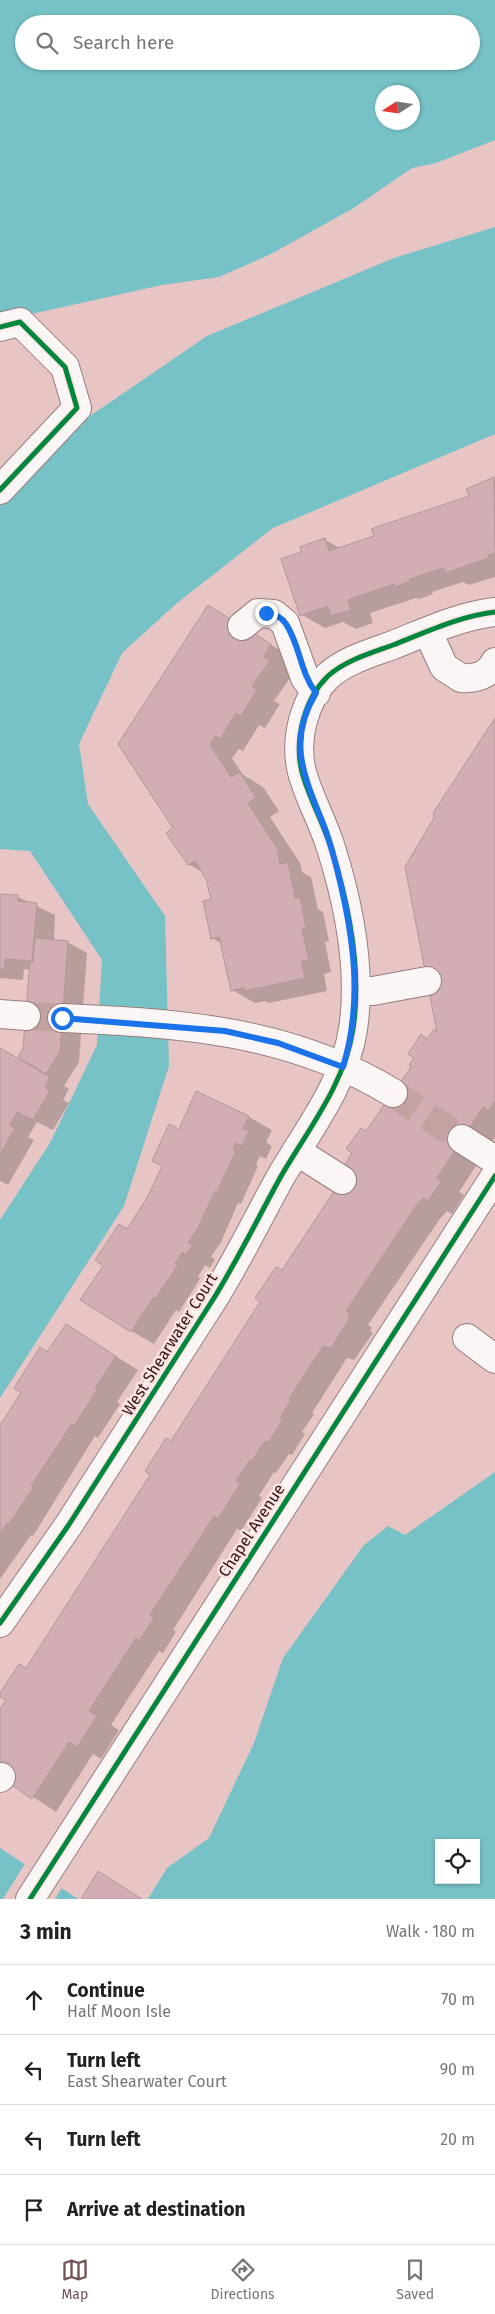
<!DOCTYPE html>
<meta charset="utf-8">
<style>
:root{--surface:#fff;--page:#f2f2f2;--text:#222;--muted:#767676;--line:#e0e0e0;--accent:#715353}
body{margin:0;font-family:"Fira Sans",sans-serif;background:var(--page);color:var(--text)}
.controls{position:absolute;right:15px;bottom:15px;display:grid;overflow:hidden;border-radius:0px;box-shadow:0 1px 4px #0004}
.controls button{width:45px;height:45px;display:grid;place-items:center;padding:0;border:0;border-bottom:1px solid var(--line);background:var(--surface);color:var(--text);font:25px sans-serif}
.compass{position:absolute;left:375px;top:85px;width:45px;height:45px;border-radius:50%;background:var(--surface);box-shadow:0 1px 4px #0004;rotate:258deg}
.stop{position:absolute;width:15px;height:15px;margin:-11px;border:4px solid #1a73e8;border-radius:50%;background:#fff}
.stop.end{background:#1a73e8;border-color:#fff;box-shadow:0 1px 5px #0008}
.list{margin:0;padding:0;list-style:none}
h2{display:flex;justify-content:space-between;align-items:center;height:65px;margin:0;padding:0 20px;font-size:21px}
h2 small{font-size:16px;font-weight:400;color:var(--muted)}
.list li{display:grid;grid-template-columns:32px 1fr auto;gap:15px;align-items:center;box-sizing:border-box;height:70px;padding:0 20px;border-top:1px solid var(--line)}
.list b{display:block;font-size:19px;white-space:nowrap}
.list p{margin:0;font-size:16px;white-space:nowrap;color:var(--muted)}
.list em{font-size:16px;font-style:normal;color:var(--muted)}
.icon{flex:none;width:28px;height:28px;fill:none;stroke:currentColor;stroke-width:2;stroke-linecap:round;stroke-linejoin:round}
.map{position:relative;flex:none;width:495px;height:1899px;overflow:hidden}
.search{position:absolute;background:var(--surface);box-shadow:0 1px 4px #0004;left:15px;right:15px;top:15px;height:55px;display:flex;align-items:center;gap:12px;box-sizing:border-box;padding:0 18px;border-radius:28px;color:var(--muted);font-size:19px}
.sheet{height:345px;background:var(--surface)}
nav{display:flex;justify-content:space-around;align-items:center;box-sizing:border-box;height:70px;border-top:1px solid var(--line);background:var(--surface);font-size:14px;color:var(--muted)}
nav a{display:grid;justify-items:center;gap:2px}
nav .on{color:var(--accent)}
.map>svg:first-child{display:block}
.water{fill:#76c2c6;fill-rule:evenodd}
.pier{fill:#e7c5c5}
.shadow{fill:#0003}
.building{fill:#d1aeb4;stroke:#b2969a}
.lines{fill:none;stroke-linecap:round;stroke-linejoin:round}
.minor-tunnel{stroke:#c3a2a2;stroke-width:28;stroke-dasharray:28 14;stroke-linecap:butt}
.minor-casing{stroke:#997e7e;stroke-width:30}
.minor{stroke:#fbf6f6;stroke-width:28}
.cycleway-casing{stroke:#fce3e2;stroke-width:8}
.cycleway{stroke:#00873e;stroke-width:5}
.route{stroke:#1a73e8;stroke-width:6}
.labels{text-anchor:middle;stroke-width:5;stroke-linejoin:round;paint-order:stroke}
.street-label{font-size:16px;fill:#311516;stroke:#fce3e2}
</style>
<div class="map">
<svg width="495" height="1899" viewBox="0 0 495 1899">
<rect width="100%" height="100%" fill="#e7c5c5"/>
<path class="water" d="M0 0H495V154L223 288 219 277 162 285 0 321ZM24 24H471V61H24ZM382 92H412V122H382Z
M495 227V434L273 528 177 603 122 653 79 744 88 804 165 916 169 1066 124 1206 0 1398V1220L50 1143 97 1045 102 960 30 851 0 849V506L87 418 207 336 394 258Z
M495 1458V1899H148L167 1868 209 1838 254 1743 283 1658 364 1545 409 1510ZM439 1843H476V1880H439Z
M0 1848 78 1899H0Z"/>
<path class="pier" d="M495 140V157L224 290 219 277 271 254 352 209 412 168 436 163Z
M495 1455V1472L405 1535 388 1526 387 1524 407 1508Z
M26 1862 63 1886 55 1899H3Z"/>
<path class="shadow" d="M495 479V577L469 585 463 582 432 592 433 594 419 599 416 598 370 613 373 623 356 629 343 622 325 628 302 615 303 553 325 540 340 548 375 537 470 497 483 484 482 482Z
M231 620 294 659 286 671 292 675 274 701 280 704 265 728 259 725 243 751 239 749 232 758 243 775 263 787 279 811 270 817 300 863 302 872 311 877 318 909 323 912 329 941 325 942 331 972 324 974 327 991 269 1003 265 1001 255 1003 232 990 221 943 212 938V900L207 878 204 873 188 864 174 828Z
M495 720V1137L459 1192 464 1195 452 1214 447 1211 439 1220 368 1325 372 1328 370 1331 373 1333 354 1360 347 1358 312 1413 314 1414 302 1432 305 1434 292 1455 289 1454 276 1473 274 1472 259 1496 262 1498 241 1531 237 1529 173 1630 176 1632 163 1653 159 1651 111 1725 119 1730 101 1759 93 1754 56 1812 0 1775V1711L7 1700 0 1695 27 1670 282 1272 351 1169 367 1132 413 1067 428 1040 439 1033Z
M0 895 18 897 55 915 54 941 67 942 87 953 79 1062 64 1086 69 1089 63 1100 69 1103 53 1130 37 1122 28 1137 34 1140 8 1185 0 1181V1051L29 1065 30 1063 24 1048 30 970 24 969 23 980 0 978Z
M249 1117 272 1130 266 1142 272 1146 266 1159 260 1156 256 1164 258 1166 241 1204 238 1203 221 1242 211 1257 215 1259 210 1268 205 1265 198 1277 200 1279 179 1312 176 1310 154 1344 131 1331 128 1230 149 1196 180 1130Z
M66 1325 138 1370 117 1402 120 1404 98 1438 95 1436 33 1536 31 1535 0 1579V1427Z"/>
<path class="building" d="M494 477 495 553 488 555 489 558 445 573 443 568 410 579V581L395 587 394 584 348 600 351 610 331 616 328 606 300 616 281 559 301 552 300 547 325 538 329 551 374 536 371 529 469 496 466 489Z
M208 605 271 644 264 657 270 661 252 686 257 690 241 716 236 713 220 739 215 736 210 745 231 777 240 772 256 798 248 803 277 848 280 864 288 862 295 898 300 897 306 928 302 929 309 960 301 961 305 978 245 991 244 988 231 991 219 937 211 939 203 901 211 899 206 879 195 861 188 865 166 833 173 828 118 744Z
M495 718V1101L488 1111 483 1107 437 1178 442 1181 428 1201 423 1198 416 1206 346 1311 350 1314 348 1317 350 1318 331 1348 323 1346 289 1399 291 1400 280 1418 283 1420 268 1443 265 1441 252 1461 250 1460 236 1481 240 1484 218 1519 214 1516 150 1615 154 1618 139 1641 136 1638 89 1711 97 1716 77 1747 69 1742 32 1799 0 1777V1709L6 1700 0 1697V1693L19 1664 26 1668 150 1475 145 1471 166 1438 171 1441 260 1302 255 1298 276 1267 282 1270 349 1169 344 1166 352 1153 346 1149 361 1128 366 1131 411 1067 409 1065 414 1058 408 1054 421 1034 427 1039 434 1029 437 1032 405 867 434 818 433 813Z
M0 894 18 895V901L37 903 32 961 5 959 4 970 0 969Z
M35 938 68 941 60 1051 46 1074 18 1057 23 1048 30 962H33Z
M0 1048 50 1077 45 1088 50 1091 33 1120 17 1112 10 1125 15 1128 0 1155Z
M196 1091 249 1116 243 1129 249 1131 242 1146 236 1143 233 1150 236 1151 217 1192 215 1191 198 1228 188 1243 193 1245 186 1255 182 1253 175 1263 178 1265 155 1299 153 1298 131 1332 80 1300 103 1266 95 1260 119 1224 127 1229 148 1196 162 1166 152 1161 169 1124 179 1129Z
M66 1324 116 1356 95 1388 98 1389 74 1426 72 1424 31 1486 33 1488 9 1524 7 1523 0 1534V1425L21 1393 14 1388 40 1347 47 1352Z
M98 1871 142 1899H81Z"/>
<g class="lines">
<path class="minor-tunnel" d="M26 1016 62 1018
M393 1093 462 1139"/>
<defs>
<path id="minor" d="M0 327 20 322 65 367 77 408 0 490
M242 626 258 613 274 614 285 623 305 678 316 693
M428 632 444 667 461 678C476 679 488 676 495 662
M356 991H373L427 981
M0 1014 26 1016
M62 1018C179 1023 290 1030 393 1093
M462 1139 495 1160
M296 1151 342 1180
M467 1338 495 1359
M0 1623 68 1526 214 1298C238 1259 258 1218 280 1178 307 1131 345 1084 353 1029 362 969 349 905 331 848 323 822 309 798 302 772 294 740 304 699 328 676 346 660 371 653 393 645 426 632 460 616 495 612
M0 1778 1 1777
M30 1899 495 1176"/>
</defs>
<use href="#minor" class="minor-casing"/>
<use href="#minor" class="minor"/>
<defs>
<path id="cycleway" d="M0 327 20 322 65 367 77 408 0 490
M0 1623 68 1526 214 1298C238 1259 258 1218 280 1178 307 1131 345 1084 353 1029 362 969 349 905 331 848 323 822 309 798 302 772 294 740 304 699 328 676 346 660 371 653 393 645 426 632 460 616 495 612
M30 1899 495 1176"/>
</defs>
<use href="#cycleway" class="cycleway-casing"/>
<use href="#cycleway" class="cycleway"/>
</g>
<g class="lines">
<path class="route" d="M62 1018 225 1031 278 1043 343 1067C363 1002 354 938 338 873 334 857 330 841 324 826 305 778 286 742 316 693 300 672 300 645 286 624 281 616 274 614 266 613"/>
</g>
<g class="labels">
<g class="street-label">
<text transform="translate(169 1344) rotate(-58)" y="6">West Shearwater Court</text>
<text transform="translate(251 1530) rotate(-57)" y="6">Chapel Avenue</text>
</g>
</g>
</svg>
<div class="controls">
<button><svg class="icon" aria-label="locate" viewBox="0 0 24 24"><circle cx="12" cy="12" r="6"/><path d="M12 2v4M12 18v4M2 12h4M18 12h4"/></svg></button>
</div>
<svg class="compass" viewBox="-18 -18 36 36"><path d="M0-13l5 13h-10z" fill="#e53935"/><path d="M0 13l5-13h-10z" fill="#767676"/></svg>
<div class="stop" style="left:62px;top:1018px"></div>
<div class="stop end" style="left:266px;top:613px"></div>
<div class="search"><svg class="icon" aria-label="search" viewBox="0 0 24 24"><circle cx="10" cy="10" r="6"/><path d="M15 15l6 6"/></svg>Search here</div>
</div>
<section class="sheet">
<h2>3 min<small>Walk · 180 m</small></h2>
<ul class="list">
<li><svg class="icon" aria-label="ahead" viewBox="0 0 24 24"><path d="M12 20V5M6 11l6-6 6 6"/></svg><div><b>Continue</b><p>Half Moon Isle</p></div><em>70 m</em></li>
<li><svg class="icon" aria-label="left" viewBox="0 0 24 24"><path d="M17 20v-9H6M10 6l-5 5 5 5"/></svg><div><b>Turn left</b><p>East Shearwater Court</p></div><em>90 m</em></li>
<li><svg class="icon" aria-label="left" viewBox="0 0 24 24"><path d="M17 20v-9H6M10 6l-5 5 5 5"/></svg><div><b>Turn left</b></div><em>20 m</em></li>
<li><svg class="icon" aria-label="arrive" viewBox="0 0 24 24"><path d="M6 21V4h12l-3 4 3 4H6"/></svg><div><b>Arrive at destination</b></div></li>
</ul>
</section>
<nav>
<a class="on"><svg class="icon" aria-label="map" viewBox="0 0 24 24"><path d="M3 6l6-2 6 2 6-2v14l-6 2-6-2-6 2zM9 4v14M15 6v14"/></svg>Map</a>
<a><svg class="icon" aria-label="directions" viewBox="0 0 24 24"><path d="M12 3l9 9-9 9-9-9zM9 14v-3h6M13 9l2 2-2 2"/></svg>Directions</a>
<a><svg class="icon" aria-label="saved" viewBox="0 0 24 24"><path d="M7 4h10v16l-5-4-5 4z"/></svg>Saved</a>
</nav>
